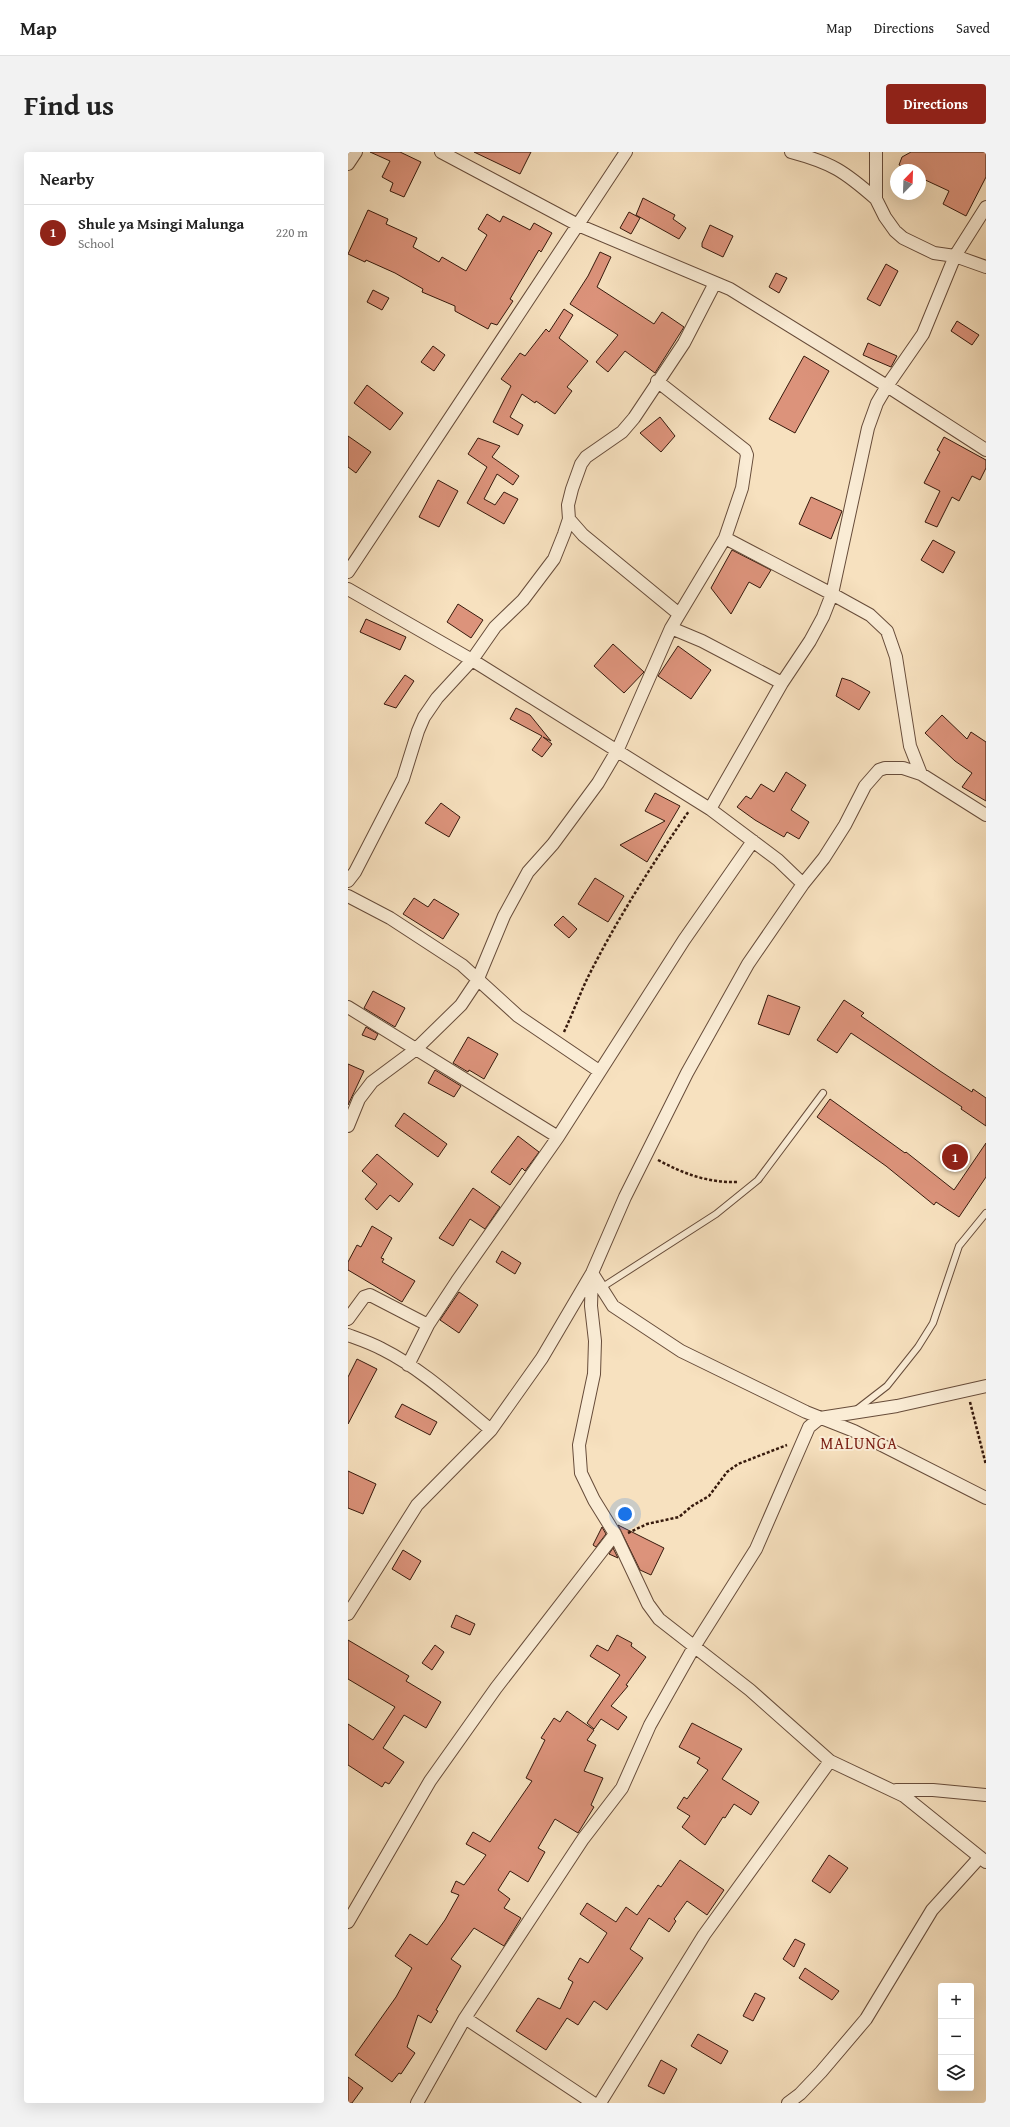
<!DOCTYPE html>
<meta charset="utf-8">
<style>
:root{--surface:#fff;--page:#f2f2f2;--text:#222;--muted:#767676;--line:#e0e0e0;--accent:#8f2418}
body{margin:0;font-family:"Gentium Book Plus",serif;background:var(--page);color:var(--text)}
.controls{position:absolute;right:12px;bottom:12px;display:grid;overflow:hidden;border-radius:4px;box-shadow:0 4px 16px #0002}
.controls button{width:36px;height:36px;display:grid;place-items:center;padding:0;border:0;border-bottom:1px solid var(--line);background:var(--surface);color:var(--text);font:20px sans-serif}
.compass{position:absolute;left:542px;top:12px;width:36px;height:36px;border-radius:50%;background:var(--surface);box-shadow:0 4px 16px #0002;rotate:23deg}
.you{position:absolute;left:277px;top:1362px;width:14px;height:14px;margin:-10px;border:3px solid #fff;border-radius:50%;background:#1a73e8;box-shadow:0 0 0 6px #1a73e833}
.badge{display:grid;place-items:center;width:26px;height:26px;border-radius:50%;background:var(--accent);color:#fff;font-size:13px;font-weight:700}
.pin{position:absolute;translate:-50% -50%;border:2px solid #fff;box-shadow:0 1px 4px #0006}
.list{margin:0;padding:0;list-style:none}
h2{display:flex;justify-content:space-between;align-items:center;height:52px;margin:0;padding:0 16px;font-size:17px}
h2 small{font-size:13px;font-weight:400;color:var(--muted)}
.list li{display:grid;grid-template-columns:26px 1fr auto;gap:12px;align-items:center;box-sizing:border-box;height:56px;padding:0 16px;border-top:1px solid var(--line)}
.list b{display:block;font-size:15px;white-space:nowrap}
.list p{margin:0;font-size:13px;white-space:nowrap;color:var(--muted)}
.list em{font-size:13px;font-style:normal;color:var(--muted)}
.icon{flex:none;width:22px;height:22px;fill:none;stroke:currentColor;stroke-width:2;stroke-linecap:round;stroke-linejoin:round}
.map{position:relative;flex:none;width:638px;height:1951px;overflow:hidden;border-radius:4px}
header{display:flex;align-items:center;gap:24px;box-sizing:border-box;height:56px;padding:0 20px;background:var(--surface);border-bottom:1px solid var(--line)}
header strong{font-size:19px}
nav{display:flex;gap:22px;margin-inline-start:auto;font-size:14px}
.intro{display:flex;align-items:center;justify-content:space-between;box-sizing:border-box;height:96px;padding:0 24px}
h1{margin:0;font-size:28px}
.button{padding:10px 18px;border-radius:4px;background:var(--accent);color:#fff;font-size:14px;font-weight:700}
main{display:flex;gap:24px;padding:0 24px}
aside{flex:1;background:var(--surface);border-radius:4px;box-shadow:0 4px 16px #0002}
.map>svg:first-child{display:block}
.building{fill:#dc937b;stroke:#371a0d}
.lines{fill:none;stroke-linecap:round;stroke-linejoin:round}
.lane-casing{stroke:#674c3a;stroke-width:8}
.street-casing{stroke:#674c3a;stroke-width:14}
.path{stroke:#371a0d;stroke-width:2.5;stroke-dasharray:3 2;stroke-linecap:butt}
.lane{stroke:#faecd5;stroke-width:6}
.street{stroke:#faecd5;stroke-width:12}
.labels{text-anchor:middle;stroke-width:4;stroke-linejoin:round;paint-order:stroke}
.quarter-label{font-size:16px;letter-spacing:1px;fill:#7a1f14;stroke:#faecd5}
</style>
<header>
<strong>Map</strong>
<nav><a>Map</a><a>Directions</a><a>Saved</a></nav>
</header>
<div class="intro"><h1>Find us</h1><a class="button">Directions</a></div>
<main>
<aside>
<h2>Nearby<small></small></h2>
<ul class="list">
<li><span class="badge">1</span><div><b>Shule ya Msingi Malunga</b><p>School</p></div><em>220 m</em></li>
</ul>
</aside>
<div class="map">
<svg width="638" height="1951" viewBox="0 0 638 1951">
<rect width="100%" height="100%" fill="#f7e1bf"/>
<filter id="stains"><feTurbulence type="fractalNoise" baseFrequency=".005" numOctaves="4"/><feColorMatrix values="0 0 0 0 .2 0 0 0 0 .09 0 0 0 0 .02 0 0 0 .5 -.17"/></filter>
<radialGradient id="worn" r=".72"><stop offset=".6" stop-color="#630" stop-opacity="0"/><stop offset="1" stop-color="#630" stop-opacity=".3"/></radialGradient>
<path class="building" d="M22 0H52L73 10 56 45 42 39 45 31 34 25 42 9Z
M126 0H183L172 22Z
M563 0H638V25L618 64 595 52 601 39 573 26 575 22 572 21V18H564L551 13 554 5Z
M295 46 327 63 325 67 338 76 331 87 288 63Z
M20 58 40 67 38 72 69 86 65 95 91 110 94 105 118 119 139 83 130 77 139 62 152 70 155 64 182 78 186 71 204 81 193 100 191 98 162 147 165 149 149 173 143 171 140 177 107 159V154L74 140 75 137 47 121 18 108 17 110 0 102Z
M281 60 292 66 283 82 272 76Z
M362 73 385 84 375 105 354 95V91Z
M252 100 263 105 249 135 306 172 314 160 336 175 307 221 277 199 260 220 248 210 270 183 222 152 240 124Z
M538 112 550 119 532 154 519 147Z
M428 121 439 126 431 141 421 135Z
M25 138 41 146 34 158 19 150Z
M216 157 225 163 211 186 240 209 219 235 224 239 207 262 188 249 187 251 174 242 162 265 175 273 170 283 145 270 163 234 153 227 172 201 177 204 198 177 201 180Z
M609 169 631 183 624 193 603 179Z
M520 191 549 204 543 215 515 203Z
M85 194 97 203 86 219 73 210Z
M456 204 481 219 447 281 421 267Z
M19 233 55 261 42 278 6 251Z
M312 265 327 284 313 300 292 281Z
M0 284 23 300 8 321 0 315Z
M596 285 638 308V316L632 328 624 324 611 349 604 345 589 375 577 370 592 339 576 331 592 300 589 298Z
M130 286 152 294 144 305 171 324 165 333 149 322 136 347 147 353 156 340 170 347 156 372 119 351 139 315 120 302Z
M90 328 110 339 91 375 71 365Z
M463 345 494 359 483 387 451 372Z
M585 388 607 400 595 421 573 408Z
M384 398 423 418 412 436 401 430 383 462 363 436Z
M110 452 135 468 123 486 99 470Z
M18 467 58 485 52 498 12 480Z
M265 492 296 520 276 541 246 514Z
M330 494 363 518 343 547 310 524Z
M57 523 66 529 48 556 36 552Z
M494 526 503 529 522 540 511 558 488 544Z
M168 556 182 563 203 589 195 585 204 592 194 605 184 598 194 584 162 567Z
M594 563 619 587 623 580 638 590V649L614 635 624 621 607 609 577 581Z
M438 620 458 633 443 658 461 670 451 687 439 680 436 685 407 668 389 655 398 644 403 647 413 632 426 640Z
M307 641 332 654 299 710 272 693 317 669 297 659Z
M93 651 112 665 101 685 77 671Z
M247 726 276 744 260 770 230 752Z
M66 746 80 755 86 747 111 762 95 787 55 762Z
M215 764 229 777 221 786 206 773Z
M25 839 57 856 47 875 16 856Z
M420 843 452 855 441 883 410 872Z
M496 848 516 861 513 864 592 919 624 940 625 937 638 946V974L613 957 614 955 503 881 489 901 469 888Z
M18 875 30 882 27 888 14 883Z
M120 885 150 902 136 927 121 918 120 920 105 911Z
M0 912 16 919 0 953Z
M87 918 113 934 106 945 80 931Z
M482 947 557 1001 558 1000 606 1038 638 991V1025L611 1065 588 1050 586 1053 538 1014 469 965Z
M56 961 99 992 90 1005 47 974Z
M170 984 191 1000 177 1019 174 1016 162 1033 143 1020Z
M29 1002 65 1032 51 1050 42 1043 29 1058 17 1047 29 1032 14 1019Z
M125 1036 152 1055 137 1077 122 1067 105 1094 91 1086Z
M24 1074 44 1086 33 1106 36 1107 34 1110 67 1129 54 1150 0 1118V1110L9 1093 13 1095Z
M154 1099 173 1111 167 1122 148 1110Z
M111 1140 130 1153 111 1181 92 1168Z
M9 1207 29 1217 0 1272V1225Z
M54 1252 89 1270 82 1283 47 1265Z
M0 1319 28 1332 15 1362 0 1356Z
M270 1373 316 1396 303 1423 292 1418Z
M254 1375 258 1382 248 1395 245 1393Z
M265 1396 270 1406 261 1402Z
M55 1398 73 1409 62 1428 44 1417Z
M108 1463 127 1472 122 1483 103 1475Z
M269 1483 284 1491 283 1494 298 1505 278 1533 280 1534 263 1554 279 1565 270 1578 253 1567 246 1577 239 1571 272 1523 242 1504 249 1493 260 1499Z
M0 1488 61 1524 58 1529 93 1550 78 1576 56 1563 35 1596 56 1610 41 1632 37 1630 34 1635 0 1613V1572L25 1588 47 1555 0 1527Z
M87 1493 96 1500 84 1518 74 1511Z
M219 1559 246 1578 239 1588 248 1593 236 1619 255 1626 243 1653 246 1655 230 1681 207 1667 190 1696 197 1700 180 1730 162 1719 150 1738 162 1747 156 1756 173 1766 156 1794 126 1776 103 1807 113 1814 88 1858 90 1859 83 1871 70 1863 59 1895 67 1901 53 1922 51 1921 44 1930 7 1903 48 1845 64 1816 47 1804 62 1782 79 1793 97 1768 111 1743 103 1740 108 1729 116 1733 138 1703 118 1692 125 1680 142 1690 184 1629 178 1626 197 1588 193 1586 206 1566 212 1570Z
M344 1571 394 1597 374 1627 411 1650 403 1663 386 1652 377 1666 375 1665 357 1693 334 1675 342 1664 329 1656 336 1645 339 1647 360 1618 349 1611 352 1606 331 1595Z
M481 1703 500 1716 482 1741 464 1729Z
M332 1708 376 1738 359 1763 339 1749 326 1767 328 1769 321 1780 301 1766 282 1797 295 1806 259 1858 246 1849 230 1873 219 1866 198 1898 168 1879 190 1846 212 1857 225 1830 220 1827 232 1806 240 1811 259 1781 232 1762 239 1751 268 1770 278 1755 289 1763 310 1733 313 1735Z
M447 1787 457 1792 446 1815 435 1807Z
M457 1816 491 1839 484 1848 451 1826Z
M407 1841 417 1846 405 1869 395 1864Z
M350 1882 380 1899 373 1912 343 1894Z
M313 1908 329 1917 316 1942 300 1934Z
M0 1925 15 1936 4 1951H0Z"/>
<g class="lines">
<defs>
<path id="lane" d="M253 1136 368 1062 410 1028 475 941
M508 1258 539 1234 570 1195 585 1171 611 1094 638 1061"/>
<path id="street" d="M93 0 230 73 382 137 539 234 638 298
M443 0C484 11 496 19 528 47
M528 0V47L537 65 547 79 555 86 586 101 607 104 638 115
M0 12 8 0
M221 367 235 383 331 462
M377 386 484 442 522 463 539 479 548 505 562 594 573 622 638 663
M0 420 278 0
M0 437 124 508 362 657 430 708 455 732
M323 476 354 489 434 531
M362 657 434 531 462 489 475 465 484 442 520 276 529 251 539 234 575 182 607 104 638 55
M0 729 7 720 55 627 70 579 76 565 89 546 124 508 147 475 175 448 206 407 216 382 221 367 220 353 224 337 233 312 238 305 274 280 286 266 336 191 367 131
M0 744 42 766 114 813 170 864 251 919
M0 855 210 985
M0 974 11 947 24 930 67 898 113 853 129 829 156 764 180 720 205 692 250 631 270 597 323 476 377 386 394 336 399 303 397 298 309 229
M244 1121 265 1154 333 1199 458 1260 506 1279 638 1346
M244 1122 243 1154 247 1189 246 1222 231 1293 233 1321 246 1348 267 1382 300 1452 311 1467 402 1538 482 1609 556 1644 638 1710
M0 1167 16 1145 22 1143 80 1173
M0 1183C11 1187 23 1191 34 1197 74 1217 109 1250 143 1278
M60 1213 80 1173 109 1129 210 985 336 788 405 689
M0 1462 69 1353 143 1278 194 1206 244 1121 277 1045 339 921 400 812 455 732 476 706 497 673 517 634 531 618 537 616H555L573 622
M548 1638H585L638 1643
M0 1770 82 1629 148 1536 267 1382
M117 1866 245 1951
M69 1951 117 1866 235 1687 274 1636 302 1573 346 1495 408 1397 461 1275 472 1266 549 1254 638 1234
M252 1951 356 1783 482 1609
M440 1951 452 1942 473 1920 518 1867 584 1758 632 1705"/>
</defs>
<use href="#lane" class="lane-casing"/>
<use href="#street" class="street-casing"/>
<path class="path" d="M216 880C224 863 231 844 239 827 268 769 304 712 341 659
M310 1008C336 1022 360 1031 391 1030
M622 1250 638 1313
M280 1381 299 1372 331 1365 344 1354 361 1344 379 1320 390 1312 439 1293"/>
<use href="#lane" class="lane"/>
<use href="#street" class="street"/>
</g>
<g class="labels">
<g class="quarter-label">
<text x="511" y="1297">MALUNGA</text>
</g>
</g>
<rect width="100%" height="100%" filter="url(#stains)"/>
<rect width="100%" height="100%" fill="url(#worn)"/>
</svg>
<div class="controls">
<button>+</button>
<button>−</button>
<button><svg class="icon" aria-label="layers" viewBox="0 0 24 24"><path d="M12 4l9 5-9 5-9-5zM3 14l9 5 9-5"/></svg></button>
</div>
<svg class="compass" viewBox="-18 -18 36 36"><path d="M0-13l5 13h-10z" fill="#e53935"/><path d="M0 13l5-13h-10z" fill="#767676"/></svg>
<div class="you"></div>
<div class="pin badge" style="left:607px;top:1005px">1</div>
</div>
</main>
